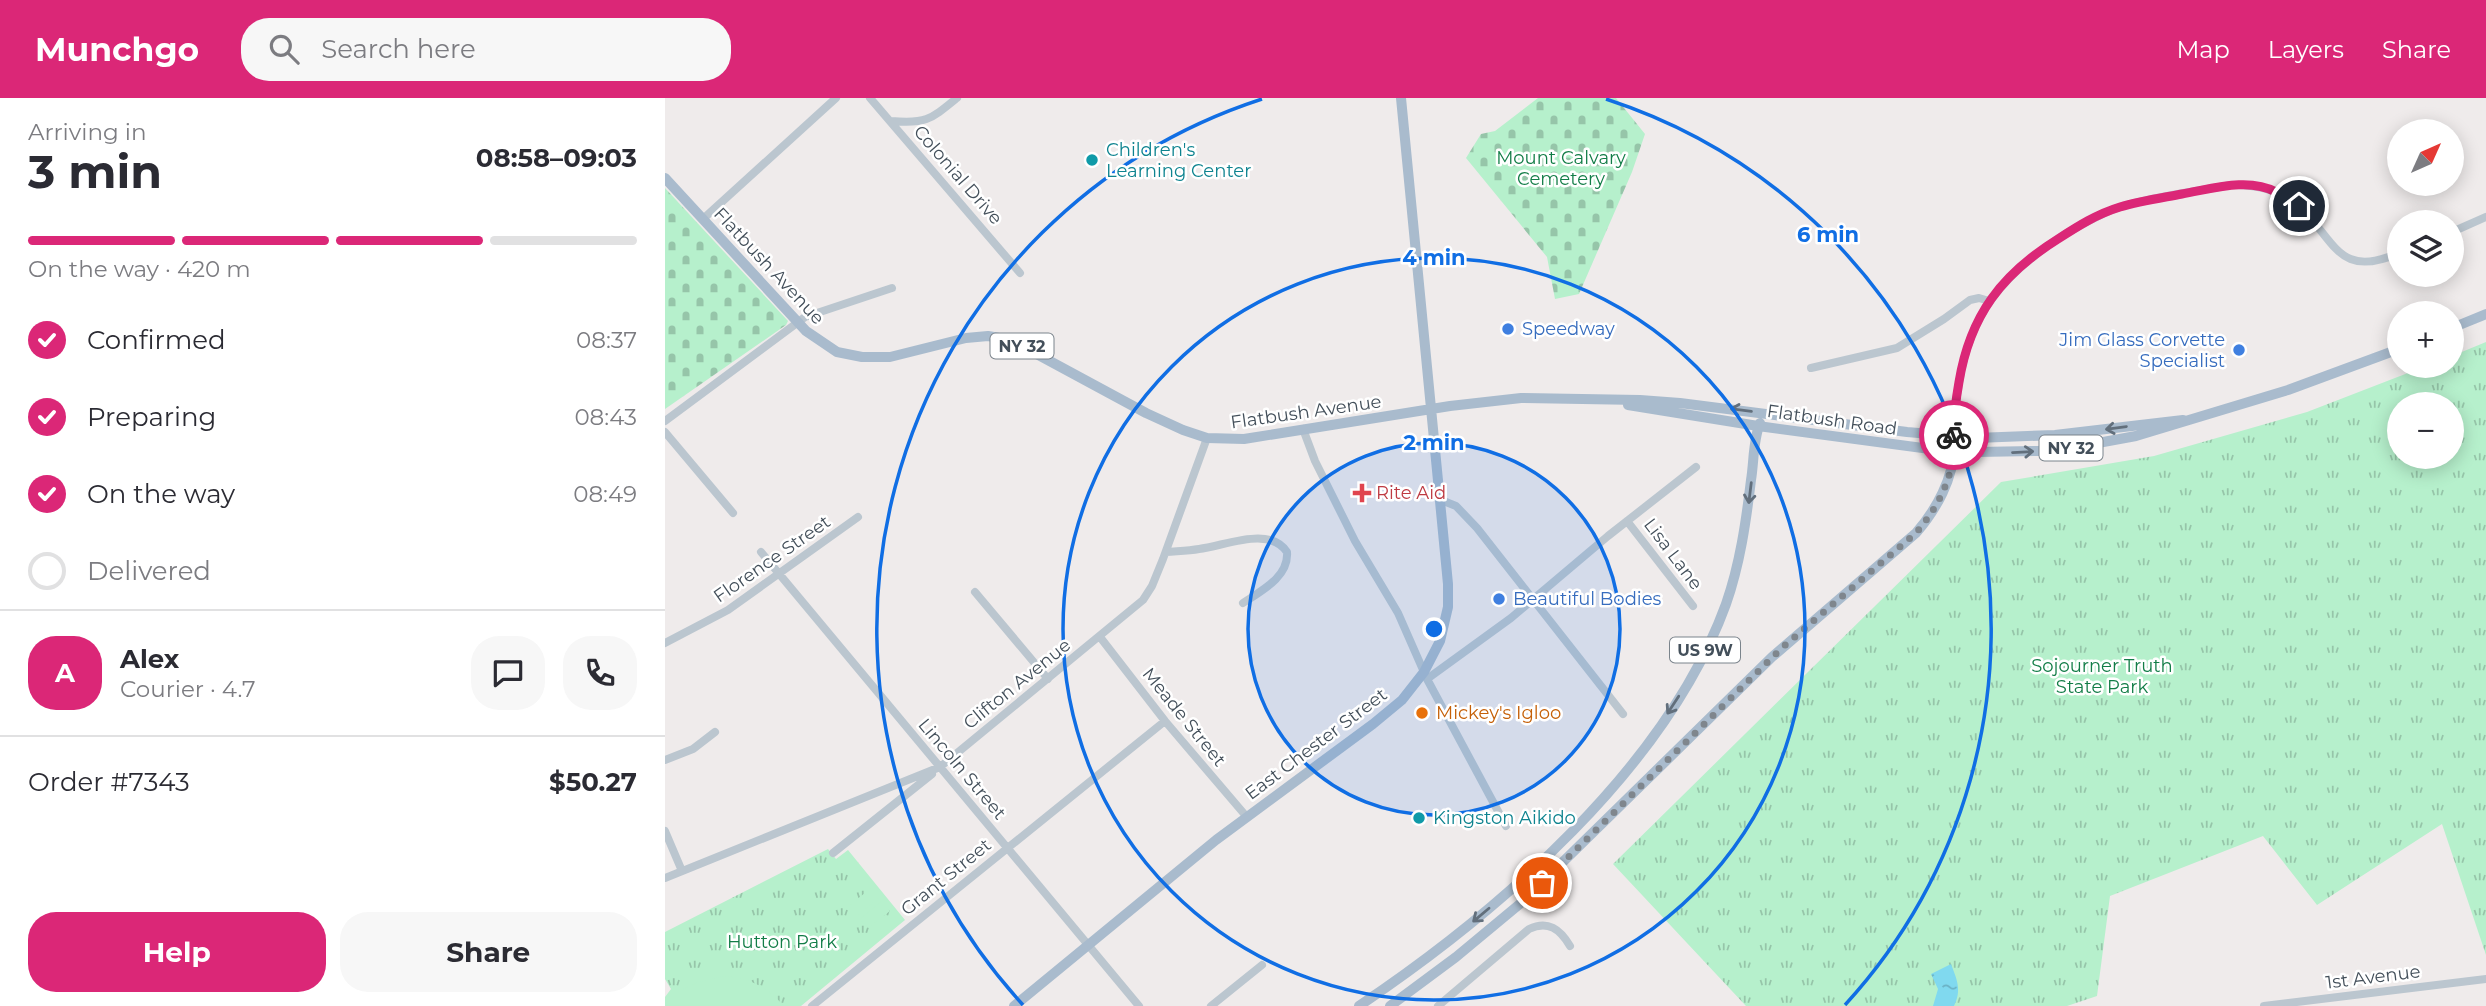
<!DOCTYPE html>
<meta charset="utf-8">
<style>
:root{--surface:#fff;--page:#f7f7f7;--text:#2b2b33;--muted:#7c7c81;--line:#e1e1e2;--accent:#db2777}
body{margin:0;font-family:Montserrat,sans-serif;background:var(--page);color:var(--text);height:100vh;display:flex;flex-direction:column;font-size:26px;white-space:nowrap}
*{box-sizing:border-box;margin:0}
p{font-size:23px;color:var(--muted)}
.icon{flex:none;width:38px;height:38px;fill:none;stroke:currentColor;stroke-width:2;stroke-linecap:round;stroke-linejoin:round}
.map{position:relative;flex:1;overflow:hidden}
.side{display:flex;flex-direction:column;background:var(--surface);width:665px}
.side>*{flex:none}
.needle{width:46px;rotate:45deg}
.tools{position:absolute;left:1722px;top:21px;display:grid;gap:14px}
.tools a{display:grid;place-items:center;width:77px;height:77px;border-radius:50%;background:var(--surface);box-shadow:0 4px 18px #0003;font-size:35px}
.pin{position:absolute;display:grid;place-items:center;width:60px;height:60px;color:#fff;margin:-30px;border:4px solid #fff;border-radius:50%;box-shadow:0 2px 7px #0007}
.courier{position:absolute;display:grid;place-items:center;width:70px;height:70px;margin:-35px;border:5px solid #db2777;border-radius:50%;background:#fff;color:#222;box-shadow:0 2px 9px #0007}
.headline em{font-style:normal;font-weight:700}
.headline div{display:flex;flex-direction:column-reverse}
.headline{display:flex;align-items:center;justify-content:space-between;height:119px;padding:0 28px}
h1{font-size:46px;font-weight:700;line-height:52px}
.bar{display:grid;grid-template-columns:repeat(4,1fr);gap:10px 7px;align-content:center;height:84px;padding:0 28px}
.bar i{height:9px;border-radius:5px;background:var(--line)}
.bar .on{background:var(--accent)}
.bar p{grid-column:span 4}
.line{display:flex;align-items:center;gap:18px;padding:0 28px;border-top:2px solid var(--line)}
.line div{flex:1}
.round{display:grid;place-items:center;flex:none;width:74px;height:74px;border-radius:28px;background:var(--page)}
ol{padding:0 28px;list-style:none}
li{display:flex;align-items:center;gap:21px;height:77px}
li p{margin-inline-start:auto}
li .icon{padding:7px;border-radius:50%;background:var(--accent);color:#fff;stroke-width:4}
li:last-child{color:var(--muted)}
li i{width:38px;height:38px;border:4px solid var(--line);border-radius:50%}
.cta{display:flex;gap:14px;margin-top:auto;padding:14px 28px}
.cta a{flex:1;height:80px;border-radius:28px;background:var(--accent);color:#fff;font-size:28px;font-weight:700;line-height:80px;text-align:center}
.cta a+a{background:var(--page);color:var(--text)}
header{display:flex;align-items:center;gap:42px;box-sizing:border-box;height:98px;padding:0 35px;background:var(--accent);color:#fff}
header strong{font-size:33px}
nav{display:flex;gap:38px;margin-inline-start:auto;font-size:24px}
.search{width:490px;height:63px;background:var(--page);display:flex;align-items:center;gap:18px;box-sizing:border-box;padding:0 24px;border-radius:28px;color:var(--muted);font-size:26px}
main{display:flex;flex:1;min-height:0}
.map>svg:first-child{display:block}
.cemetery{fill:url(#cemetery-stones)}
.park{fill:url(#park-tufts);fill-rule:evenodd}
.pitch{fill:#b6f0cc}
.water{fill:url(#water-ripples)}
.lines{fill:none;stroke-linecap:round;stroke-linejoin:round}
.minor{stroke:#bbc6cf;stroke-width:8}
.major{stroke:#a9bbcd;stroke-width:10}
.oneway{stroke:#626f7c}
.done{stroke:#7f868d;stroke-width:7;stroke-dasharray:0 12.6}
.route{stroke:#db2777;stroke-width:9}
.ring{fill:none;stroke:#106ee4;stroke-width:3.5}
.culture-dot{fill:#0f9aa8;stroke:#fff;stroke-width:2.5}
.shop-dot{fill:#3f7fe0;stroke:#fff;stroke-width:2.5}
.health-dot{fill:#e0444e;stroke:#fff;stroke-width:2.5}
.food-dot{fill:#e8710a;stroke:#fff;stroke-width:2.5}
.labels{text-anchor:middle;stroke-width:5;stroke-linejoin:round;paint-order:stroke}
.shield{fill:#fff;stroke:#7b848c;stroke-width:2}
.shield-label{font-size:16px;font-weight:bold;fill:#434f5a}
.culture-label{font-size:18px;fill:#0d838f;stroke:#fff;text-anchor:start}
.park-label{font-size:18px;fill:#127d47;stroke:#fff}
.street-label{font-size:18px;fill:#434f5a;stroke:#fff}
.shop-label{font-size:18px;fill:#366cbe;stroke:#fff;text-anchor:start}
.health-label{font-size:18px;fill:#be3a42;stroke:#fff;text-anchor:start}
.food-label{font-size:18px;fill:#c56008;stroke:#fff;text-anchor:start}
.centre{fill:#106ee4;stroke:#fff;stroke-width:3.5}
.ring-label{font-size:21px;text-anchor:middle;font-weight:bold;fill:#106ee4;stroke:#fff;stroke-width:5;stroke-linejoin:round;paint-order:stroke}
</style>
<header>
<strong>Munchgo</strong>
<div class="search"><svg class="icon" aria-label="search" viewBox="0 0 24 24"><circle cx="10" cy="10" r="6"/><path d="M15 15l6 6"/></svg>Search here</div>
<nav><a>Map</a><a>Layers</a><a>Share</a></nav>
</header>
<main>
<section class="side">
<div class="headline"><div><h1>3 min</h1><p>Arriving in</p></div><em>08:58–09:03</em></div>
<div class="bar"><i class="on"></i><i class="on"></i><i class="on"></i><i></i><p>On the way · 420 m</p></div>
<ol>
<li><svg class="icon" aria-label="check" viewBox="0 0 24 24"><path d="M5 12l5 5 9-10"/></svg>Confirmed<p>08:37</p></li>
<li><svg class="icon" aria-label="check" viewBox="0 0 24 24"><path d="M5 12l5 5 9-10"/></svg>Preparing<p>08:43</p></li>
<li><svg class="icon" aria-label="check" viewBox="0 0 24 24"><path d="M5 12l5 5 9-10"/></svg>On the way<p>08:49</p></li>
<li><i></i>Delivered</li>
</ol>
<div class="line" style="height:126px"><b class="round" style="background:var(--accent);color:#fff">A</b><div><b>Alex</b><p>Courier · 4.7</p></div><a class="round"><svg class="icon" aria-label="chat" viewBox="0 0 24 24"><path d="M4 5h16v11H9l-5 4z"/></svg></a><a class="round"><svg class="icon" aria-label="phone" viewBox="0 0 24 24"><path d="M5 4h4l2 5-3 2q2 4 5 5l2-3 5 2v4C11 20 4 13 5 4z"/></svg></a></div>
<div class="line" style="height:91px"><div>Order #7343</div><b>$50.27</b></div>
<div class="cta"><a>Help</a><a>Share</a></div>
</section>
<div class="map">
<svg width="1821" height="908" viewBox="0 0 1821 908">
<defs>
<pattern id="cemetery-stones" width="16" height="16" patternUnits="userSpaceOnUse" patternTransform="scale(1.75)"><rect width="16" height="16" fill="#b6f0cc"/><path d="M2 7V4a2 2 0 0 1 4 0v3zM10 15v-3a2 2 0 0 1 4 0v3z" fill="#96c5a9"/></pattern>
<pattern id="park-tufts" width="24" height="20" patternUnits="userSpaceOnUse" patternTransform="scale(1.75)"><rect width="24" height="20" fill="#b6f0cc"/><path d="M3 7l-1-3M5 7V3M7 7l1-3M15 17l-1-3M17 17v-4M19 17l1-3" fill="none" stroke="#96c5a9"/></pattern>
<pattern id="water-ripples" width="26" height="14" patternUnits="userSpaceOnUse" patternTransform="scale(1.75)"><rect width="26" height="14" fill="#80d9ef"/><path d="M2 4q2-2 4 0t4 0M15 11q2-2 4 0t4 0" fill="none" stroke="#6ab2c5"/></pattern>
</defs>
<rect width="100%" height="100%" fill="#efebeb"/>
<!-- cemetery -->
<path class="cemetery" d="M 873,0 L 951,0 L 980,36 L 967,74 L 914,196 L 890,201 L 882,159 L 801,60 L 816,36 L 830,33 Z
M 0,90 L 123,223 L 121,227 L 0,311 Z"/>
<!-- park -->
<path class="park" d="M 1821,244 L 1821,857 L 1777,726 L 1652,807 L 1598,738 L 1445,798 L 1432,898 L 1402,908 L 1081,908 L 948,766 L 1336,384 L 1489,358 L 1642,314 L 1761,268 L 1787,268 L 1787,258 ZM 1734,306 L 1787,306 L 1787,359 L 1734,359 Z
M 163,751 L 171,761 L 183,752 L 240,822 L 136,908 L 0,908 L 0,899 L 6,891 L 0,881 L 0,834 Z"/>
<!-- pitch -->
<path class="pitch" d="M 206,790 L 214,800 L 193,817 L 185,807 Z
M 217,803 L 225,813 L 203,830 L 195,821 Z
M 58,878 C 85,880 101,888 119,908 L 24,908 L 16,892 L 34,884 Z"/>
<!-- water -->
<path class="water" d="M 1286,866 C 1292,882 1297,892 1289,908 L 1268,908 L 1273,891 L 1266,876 Z"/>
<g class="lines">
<!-- minor -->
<path class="minor" d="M 205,0 L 355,175
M 226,23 C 261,26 265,22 292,0
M 38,121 L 171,0
M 1787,134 L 1821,119
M 1146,270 L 1232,250 L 1279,221 L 1305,202 L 1314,200 L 1324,203
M 0,323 L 140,219 L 227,190
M 638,331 L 650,363 L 690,443 L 733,515 L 762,581 L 841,728
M 0,334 L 68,415
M 1289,339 C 1288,321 1291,303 1294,285 C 1305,215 1339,176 1397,138 C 1416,127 1434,116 1455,109 C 1490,98 1528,94 1565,87 C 1591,86 1616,92 1636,110 C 1671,144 1674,181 1734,155
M 776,402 L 791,408 L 812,430 L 958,616
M 962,423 L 1028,508
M 96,454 L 474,908
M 501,454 C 512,453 523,453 534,451 C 560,448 604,427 622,454 C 624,479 596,493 578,505
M 310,494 L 383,581
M 435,539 L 500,623 L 581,718
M 0,545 L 63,512 L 193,419
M 762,581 L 846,520 L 943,438 L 1031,369
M 0,662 L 28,651 L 50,634
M 0,733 L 17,773
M 168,755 L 267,676
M 0,780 L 275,669 L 478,502 L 487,488 L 498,461 L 542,340
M 147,908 L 500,623
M 546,908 L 597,867
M 773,908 L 864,831 C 883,822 895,831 905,848
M 1599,908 L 1821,881"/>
<!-- major -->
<path class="major" d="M 0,80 L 141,233 L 172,254 L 197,259 L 225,259 L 301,240 L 323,238 L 334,240 L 368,254 L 481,315 L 518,332 L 542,340 L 579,341 L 785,308 L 856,300 L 975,302 L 1015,305 L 1242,334 L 1311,340 L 1390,337 L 1518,322
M 1787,230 L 1821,216
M 963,307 L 1093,328 L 1265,351 L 1312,354 L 1373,353 L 1411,349 L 1471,338 L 1623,292 L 1734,251
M 349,908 L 551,742 L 708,626 L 737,602 L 759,574 L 775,543 L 783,509 L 783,486 L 736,0
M 694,908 C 834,814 1002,669 1061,506 C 1075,466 1081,424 1086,382 C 1089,364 1088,342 1095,325
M 725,908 L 791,859 L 856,805 L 1107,559 L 1251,435 C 1271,412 1289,380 1289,349"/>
</g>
<!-- one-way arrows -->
<defs><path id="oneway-shaft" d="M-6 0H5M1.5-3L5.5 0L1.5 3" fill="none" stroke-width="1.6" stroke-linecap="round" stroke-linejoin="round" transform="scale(1.75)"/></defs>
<g class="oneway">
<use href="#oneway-shaft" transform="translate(1076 312) rotate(-173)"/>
<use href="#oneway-shaft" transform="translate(1451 330) rotate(172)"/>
<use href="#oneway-shaft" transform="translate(1358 354) rotate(-3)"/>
<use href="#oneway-shaft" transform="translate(1085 395) rotate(97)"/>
<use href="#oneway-shaft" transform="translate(1008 607) rotate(123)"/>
<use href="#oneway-shaft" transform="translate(816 817) rotate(140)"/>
</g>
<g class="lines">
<!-- done -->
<path class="done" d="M 877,785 L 1118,549 L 1251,435 C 1275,407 1291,374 1289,337"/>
<!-- route -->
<path class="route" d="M 1289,337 C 1288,319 1291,301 1294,284 C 1305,217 1337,176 1393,141 C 1413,128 1432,116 1455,109 C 1475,103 1496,100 1517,96 C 1547,91 1583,79 1611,94 C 1619,97 1626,103 1634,108"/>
</g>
<!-- distance rings -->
<circle cx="769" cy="531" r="186" fill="#106ee4" fill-opacity=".12"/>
<g class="ring">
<circle cx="769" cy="531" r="186"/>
<circle cx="769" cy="531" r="371"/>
<path d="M358 907A557 557 0 0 1 597 1M941 1A557 557 0 0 1 1180 907"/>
</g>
<!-- markers -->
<g class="culture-dot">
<circle cx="427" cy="62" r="7"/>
<circle cx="754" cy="720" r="7"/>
</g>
<g class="shop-dot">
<circle cx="843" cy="231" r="7"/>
<circle cx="1574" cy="252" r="7"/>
<circle cx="834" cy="501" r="7"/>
</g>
<path class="health-dot" d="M693.5 384.5h7v7h7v7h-7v7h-7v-7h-7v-7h7z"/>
<circle class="food-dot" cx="757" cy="615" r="7"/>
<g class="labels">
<!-- shield labels -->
<g class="shield">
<rect x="325.5" y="235.5" width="63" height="25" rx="5"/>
<rect x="1374.5" y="337.5" width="63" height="25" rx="5"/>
<rect x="1005" y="539.5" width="70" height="25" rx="5"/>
</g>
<g class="shield-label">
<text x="357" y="254">NY 32</text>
<text x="1406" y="356">NY 32</text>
<text x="1040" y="558">US 9W</text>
</g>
<!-- culture labels -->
<g class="culture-label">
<text x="441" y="58">Children's<tspan x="441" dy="21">Learning Center</tspan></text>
<text x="768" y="726">Kingston Aikido</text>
</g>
<!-- park labels -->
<g class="park-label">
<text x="896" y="66">Mount Calvary<tspan x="896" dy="21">Cemetery</tspan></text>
<text x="1437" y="574">Sojourner Truth<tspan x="1437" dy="21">State Park</tspan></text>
<text x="117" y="850">Hutton Park</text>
</g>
<!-- street labels -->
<g class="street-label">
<text transform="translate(293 77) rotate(49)" y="6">Colonial Drive</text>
<text transform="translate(104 168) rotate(47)" y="6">Flatbush Avenue</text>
<text transform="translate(641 314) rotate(-8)" y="6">Flatbush Avenue</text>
<text transform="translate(1167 322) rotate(8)" y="6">Flatbush Road</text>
<text transform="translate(1008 456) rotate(53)" y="6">Lisa Lane</text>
<text transform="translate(107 461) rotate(-35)" y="6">Florence Street</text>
<text transform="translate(352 586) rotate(-39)" y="6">Clifton Avenue</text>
<text transform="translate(519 619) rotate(51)" y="6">Meade Street</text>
<text transform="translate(651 646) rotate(-37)" y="6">East Chester Street</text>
<text transform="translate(297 671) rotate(50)" y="6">Lincoln Street</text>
<text transform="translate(281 779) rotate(-39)" y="6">Grant Street</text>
<text transform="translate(1708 879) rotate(-7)" y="6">1st Avenue</text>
</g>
<!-- shop labels -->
<g class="shop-label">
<text x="857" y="237">Speedway</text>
<text x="1560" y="248" text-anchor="end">Jim Glass Corvette<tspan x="1560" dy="21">Specialist</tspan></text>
<text x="848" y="507">Beautiful Bodies</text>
</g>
<!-- health labels -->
<g class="health-label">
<text x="711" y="401">Rite Aid</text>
</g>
<!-- food labels -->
<g class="food-label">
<text x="771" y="621">Mickey's Igloo</text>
</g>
</g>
<circle cx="769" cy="531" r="10" class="centre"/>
<g class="ring-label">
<text x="1163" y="144">6 min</text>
<text x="769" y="167">4 min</text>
<text x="769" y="352">2 min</text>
</g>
</svg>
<div class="tools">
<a><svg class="needle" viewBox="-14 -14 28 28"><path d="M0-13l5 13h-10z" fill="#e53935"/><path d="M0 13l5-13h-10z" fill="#7c7c81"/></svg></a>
<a><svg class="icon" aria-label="layers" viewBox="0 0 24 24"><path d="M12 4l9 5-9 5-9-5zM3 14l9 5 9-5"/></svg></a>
<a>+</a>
<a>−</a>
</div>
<div class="pin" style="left:877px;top:785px;background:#ea580c"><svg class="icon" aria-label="bag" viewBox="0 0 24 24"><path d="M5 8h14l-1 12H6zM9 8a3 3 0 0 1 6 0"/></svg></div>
<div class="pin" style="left:1634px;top:108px;background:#1f2937"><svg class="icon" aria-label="home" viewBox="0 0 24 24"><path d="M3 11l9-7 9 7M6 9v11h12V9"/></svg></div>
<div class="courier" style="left:1289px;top:337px"><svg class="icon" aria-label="bike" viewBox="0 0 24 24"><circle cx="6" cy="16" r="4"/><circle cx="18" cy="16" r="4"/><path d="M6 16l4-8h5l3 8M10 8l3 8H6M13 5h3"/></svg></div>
</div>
</main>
